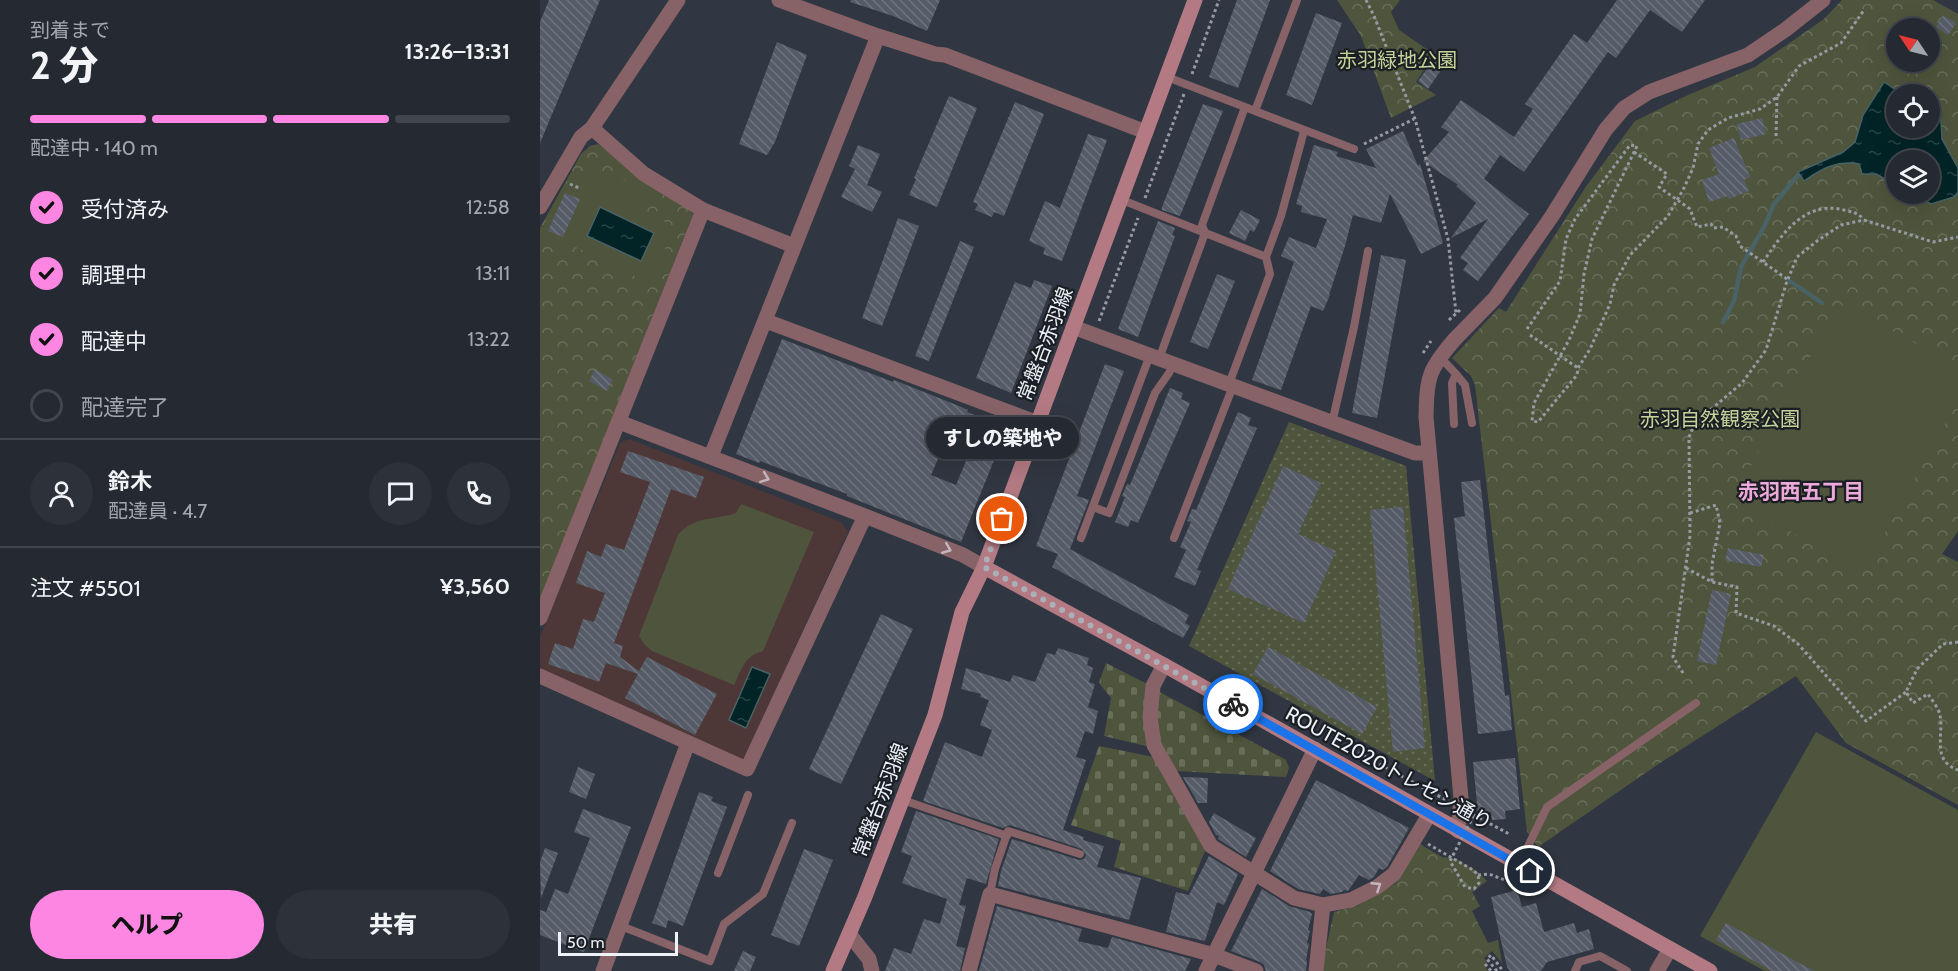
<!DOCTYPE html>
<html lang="ja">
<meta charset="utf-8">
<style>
:root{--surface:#252932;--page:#2d313a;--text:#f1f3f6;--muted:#a3a6ac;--line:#42454d;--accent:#fd86e2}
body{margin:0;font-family:Cabin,"Noto Sans JP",sans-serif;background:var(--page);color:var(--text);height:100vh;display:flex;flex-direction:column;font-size:22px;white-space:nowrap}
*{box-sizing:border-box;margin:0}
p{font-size:20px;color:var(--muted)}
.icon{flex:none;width:33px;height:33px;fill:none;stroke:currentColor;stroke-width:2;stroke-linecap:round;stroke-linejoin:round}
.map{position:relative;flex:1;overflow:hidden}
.drawer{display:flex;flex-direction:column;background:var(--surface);width:540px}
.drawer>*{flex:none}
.needle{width:39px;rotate:305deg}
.tools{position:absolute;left:1346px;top:18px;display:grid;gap:12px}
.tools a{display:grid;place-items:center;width:54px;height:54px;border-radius:50%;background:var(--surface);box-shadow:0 6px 24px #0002,0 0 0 2px var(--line);font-size:30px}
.scale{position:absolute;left:18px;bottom:15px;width:120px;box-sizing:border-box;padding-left:6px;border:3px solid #edf1f8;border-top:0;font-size:16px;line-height:21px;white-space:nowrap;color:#edf1f8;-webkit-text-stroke:4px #1b1e23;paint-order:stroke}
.pin{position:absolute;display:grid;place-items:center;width:51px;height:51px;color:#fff;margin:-26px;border:3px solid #fff;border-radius:50%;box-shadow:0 2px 6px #0007}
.courier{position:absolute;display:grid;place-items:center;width:60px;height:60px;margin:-30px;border:4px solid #1a73e8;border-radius:50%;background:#fff;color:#222;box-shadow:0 2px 8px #0007}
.bubble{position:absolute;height:42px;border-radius:21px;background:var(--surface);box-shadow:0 6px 24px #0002,0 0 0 2px var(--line);font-size:20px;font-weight:800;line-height:42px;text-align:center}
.headline em{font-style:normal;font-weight:800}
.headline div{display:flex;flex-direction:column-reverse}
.headline{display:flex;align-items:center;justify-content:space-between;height:102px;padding:0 30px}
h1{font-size:39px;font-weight:800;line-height:45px}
.bar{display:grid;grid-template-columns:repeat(4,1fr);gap:9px 6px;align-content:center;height:72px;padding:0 30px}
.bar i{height:8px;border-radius:4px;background:var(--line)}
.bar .on{background:var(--accent)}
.bar p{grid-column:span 4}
.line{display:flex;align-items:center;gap:15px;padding:0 30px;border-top:2px solid var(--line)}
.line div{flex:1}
.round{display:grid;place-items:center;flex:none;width:63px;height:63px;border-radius:32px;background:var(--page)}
ol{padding:0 30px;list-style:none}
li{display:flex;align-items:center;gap:18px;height:66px}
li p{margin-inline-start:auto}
li .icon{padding:6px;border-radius:50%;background:var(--accent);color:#111;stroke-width:4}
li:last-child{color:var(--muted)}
li i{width:33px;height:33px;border:3px solid var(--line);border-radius:50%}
.action{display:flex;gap:12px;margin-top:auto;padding:12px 30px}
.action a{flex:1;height:69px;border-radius:36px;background:var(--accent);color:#111;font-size:24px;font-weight:800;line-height:69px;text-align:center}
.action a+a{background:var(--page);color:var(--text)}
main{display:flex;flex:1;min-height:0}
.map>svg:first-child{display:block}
.education{fill:#4d3837}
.grass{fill:url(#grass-dots)}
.cemetery{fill:url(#cemetery-stones)}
.park{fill:url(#park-crowns);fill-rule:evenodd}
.garden{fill:#4f553c}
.water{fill:url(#water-ripples);stroke:#496265;stroke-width:1.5}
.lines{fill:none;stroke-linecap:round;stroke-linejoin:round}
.stream{stroke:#496265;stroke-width:4.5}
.building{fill:url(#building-back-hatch);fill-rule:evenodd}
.path{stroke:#969ba3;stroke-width:3;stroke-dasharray:3 3;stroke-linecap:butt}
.service{stroke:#876368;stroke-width:8}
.minor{stroke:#876368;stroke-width:15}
.tertiary{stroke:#876368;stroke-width:15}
.secondary{stroke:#b37a83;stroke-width:15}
.path-bridge{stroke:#969ba3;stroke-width:3;stroke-dasharray:3 3;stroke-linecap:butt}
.oneway{stroke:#c4b8be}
.done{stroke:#abb0b8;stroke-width:6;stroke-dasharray:0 10.8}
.route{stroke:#1a73e8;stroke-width:8}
.labels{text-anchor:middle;stroke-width:4.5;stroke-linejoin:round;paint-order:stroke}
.park-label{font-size:20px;fill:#c5d39a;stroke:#1b1e23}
.street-label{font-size:20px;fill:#edf1f8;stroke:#1b1e23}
.neighbourhood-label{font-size:21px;font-weight:bold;fill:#eca9da;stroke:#1b1e23}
</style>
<main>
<section class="drawer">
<div class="headline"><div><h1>2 分</h1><p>到着まで</p></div><em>13:26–13:31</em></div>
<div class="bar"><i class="on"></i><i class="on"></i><i class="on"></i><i></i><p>配達中 · 140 m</p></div>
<ol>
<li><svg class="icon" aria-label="check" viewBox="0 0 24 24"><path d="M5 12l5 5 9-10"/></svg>受付済み<p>12:58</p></li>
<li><svg class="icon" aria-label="check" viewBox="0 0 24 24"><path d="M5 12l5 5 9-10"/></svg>調理中<p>13:11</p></li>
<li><svg class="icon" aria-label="check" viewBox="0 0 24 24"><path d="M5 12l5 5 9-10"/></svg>配達中<p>13:22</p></li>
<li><i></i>配達完了</li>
</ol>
<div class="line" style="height:108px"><a class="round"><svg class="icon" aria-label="person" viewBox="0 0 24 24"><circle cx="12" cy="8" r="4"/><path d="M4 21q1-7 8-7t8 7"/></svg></a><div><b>鈴木</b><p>配達員 · 4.7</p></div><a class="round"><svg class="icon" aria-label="chat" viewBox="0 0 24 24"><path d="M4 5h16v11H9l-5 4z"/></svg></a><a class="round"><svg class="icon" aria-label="phone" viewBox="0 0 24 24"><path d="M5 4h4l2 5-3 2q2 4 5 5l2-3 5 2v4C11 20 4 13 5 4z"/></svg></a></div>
<div class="line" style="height:78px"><div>注文 #5501</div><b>¥3,560</b></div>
<div class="action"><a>ヘルプ</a><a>共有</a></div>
</section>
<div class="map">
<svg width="1418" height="971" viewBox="0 0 1418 971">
<defs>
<pattern id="grass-dots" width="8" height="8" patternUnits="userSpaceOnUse" patternTransform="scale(1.5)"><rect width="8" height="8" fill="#4f553c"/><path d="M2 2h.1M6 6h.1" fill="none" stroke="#696e59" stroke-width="1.8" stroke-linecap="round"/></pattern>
<pattern id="cemetery-stones" width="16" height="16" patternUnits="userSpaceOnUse" patternTransform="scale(1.5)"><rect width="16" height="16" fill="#4f553c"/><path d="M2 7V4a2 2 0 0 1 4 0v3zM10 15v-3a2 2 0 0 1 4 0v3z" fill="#696e59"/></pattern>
<pattern id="park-crowns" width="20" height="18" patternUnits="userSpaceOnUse" patternTransform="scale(1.5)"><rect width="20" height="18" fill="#4f553c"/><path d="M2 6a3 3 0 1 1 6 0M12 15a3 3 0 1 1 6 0" fill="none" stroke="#696e59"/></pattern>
<pattern id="water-ripples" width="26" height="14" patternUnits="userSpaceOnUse" patternTransform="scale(1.5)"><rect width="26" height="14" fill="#032426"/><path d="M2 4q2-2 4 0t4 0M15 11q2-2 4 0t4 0" fill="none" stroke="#284446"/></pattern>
<pattern id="building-back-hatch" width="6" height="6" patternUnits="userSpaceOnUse" patternTransform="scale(1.5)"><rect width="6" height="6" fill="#555c68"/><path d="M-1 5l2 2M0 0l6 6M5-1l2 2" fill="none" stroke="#6e747e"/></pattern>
</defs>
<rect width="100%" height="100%" fill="#313742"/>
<!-- education -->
<path class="education" d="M 89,439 L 301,522 L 308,532 L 203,761 L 0,668 L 0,637 L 80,443 Z"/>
<!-- grass -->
<path class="grass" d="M 749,422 L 866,466 L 895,781 L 649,646 Z"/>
<!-- cemetery -->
<path class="cemetery" d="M 566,663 L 609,685 L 610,747 L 564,736 L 571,698 L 559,683 Z
M 618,691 L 746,760 L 749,768 L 746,777 L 636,771 C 614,737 615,731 618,691 Z
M 559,746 L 614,757 L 666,849 L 648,891 L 574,867 L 581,841 L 531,825 Z"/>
<!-- park -->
<path class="park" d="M 797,0 L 860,0 L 851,12 L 859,30 L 894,54 L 876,82 L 896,95 L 851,118 L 821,36 Z
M 1302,0 L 1393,0 L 1418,14 L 1418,531 L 1402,554 L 1418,562 L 1418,805 L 1306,743 L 1256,676 L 1120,763 L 998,847 L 987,832 L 935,385 L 931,376 L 912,358 L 959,308 L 966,312 L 1045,188 L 1095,121 L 1148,95 L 1215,67 L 1284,19 ZM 1356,28 L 1389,28 L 1389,62 L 1356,62 ZM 1356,94 L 1389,94 L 1389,128 L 1356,128 ZM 1356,160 L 1389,160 L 1389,194 L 1356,194 Z
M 58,144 L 149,209 L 153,214 L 0,601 L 0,228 L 41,154 L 50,146 Z
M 878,843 L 902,857 L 916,859 L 938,872 L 947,881 L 932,892 L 940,906 L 932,911 L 948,943 L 958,940 L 962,963 L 952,951 L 944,958 L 947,962 L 944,965 L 948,971 L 781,971 L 794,912 L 817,906 L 856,883 Z"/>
<!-- garden -->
<path class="garden" d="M 52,173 L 75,175 L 111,195 L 103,211 L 135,227 L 109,283 L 1,230 L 30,178 L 45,184 Z
M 1299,304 L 1418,365 L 1418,400 L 1323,572 L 1193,499 Z
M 201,504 L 274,532 L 223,651 C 204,656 202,669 194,685 L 112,651 L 105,645 L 99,636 L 138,535 C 153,516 176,520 196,513 Z
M 1276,732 L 1418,810 L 1418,971 L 1225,971 L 1160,936 Z"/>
<!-- water -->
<path class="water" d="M 1344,82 L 1362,94 L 1356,94 L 1356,128 L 1389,128 L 1389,113 L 1401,121 L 1402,139 L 1418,168 L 1418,192 L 1414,197 L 1391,204 L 1371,194 L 1389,194 L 1389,160 L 1356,160 L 1356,185 L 1336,174 L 1322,174 L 1319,164 C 1297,160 1281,169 1264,181 L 1258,172 L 1303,152 L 1315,142 L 1323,115 Z
M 60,207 L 114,233 L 101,261 L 47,236 Z
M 212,667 L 230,674 L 206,728 L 189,720 Z"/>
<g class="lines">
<!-- stream -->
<path class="stream" d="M 1247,279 L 1282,303
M 1183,322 L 1194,301 L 1201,267 L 1224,227 L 1234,204 L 1258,175"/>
</g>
<!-- building -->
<path class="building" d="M 9,0 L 60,0 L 0,143 L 0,22 Z
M 311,0 L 400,0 L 387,31 L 353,16 L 310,2 Z
M 697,0 L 730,0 L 698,88 L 669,77 Z
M 1077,0 L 1165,0 L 1142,32 L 1110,10 L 1076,58 L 1068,52 L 984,172 L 960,155 L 944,179 L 989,214 L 938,281 L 923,270 L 928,263 L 920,258 L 948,219 L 911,238 L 936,203 L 916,186 L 918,185 L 883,161 L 909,132 L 901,127 L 921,100 L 974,137 L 993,109 L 985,104 L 1034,34 L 1047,43 Z
M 776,13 L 802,23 L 772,105 L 746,95 Z
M 1403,15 L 1416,23 L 1408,35 L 1396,27 Z
M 237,42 L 267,55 L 235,142 L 227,155 L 199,144 Z
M 896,56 L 906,63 L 888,89 L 878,81 Z
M 409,96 L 437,108 L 397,207 L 369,195 L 376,179 L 374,178 Z
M 475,102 L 504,114 L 464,216 L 454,212 L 452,217 L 435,210 L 438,204 L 433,202 Z
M 663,104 L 683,111 L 640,216 L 622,210 L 622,207 Z
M 1222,118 L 1226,134 L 1201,140 L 1197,124 Z
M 863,131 L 878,166 L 880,164 L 903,243 L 881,254 L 850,194 L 841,223 L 813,215 L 805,246 L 789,295 L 790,295 L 783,311 L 771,306 L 741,390 L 712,380 L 754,262 L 741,256 L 749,237 L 776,248 L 787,219 L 761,212 L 762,206 L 756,204 L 774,145 L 798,152 L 796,156 L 836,168 L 826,149 Z
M 548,134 L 567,140 L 522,261 L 503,254 L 505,248 L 489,241 L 505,201 L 520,208 Z
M 1194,138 L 1210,177 L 1204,180 L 1209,191 L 1189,199 L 1188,196 L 1169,202 L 1162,180 L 1179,174 L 1169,148 Z
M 318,145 L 340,154 L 327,185 L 342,192 L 332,212 L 301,197 L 315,169 L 309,166 Z
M 25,193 L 40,199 L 23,237 L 8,231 Z
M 701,210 L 720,220 L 714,232 L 710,230 L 705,241 L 689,233 Z
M 358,218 L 379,226 L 342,326 L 322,318 Z
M 618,221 L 635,228 L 632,235 L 635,236 L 598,337 L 578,329 Z
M 420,241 L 434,247 L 389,361 L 375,356 Z
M 841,255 L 866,260 L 837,418 L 812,413 Z
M 677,274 L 695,281 L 668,349 L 650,342 Z
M 494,280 L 512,286 L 471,393 L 436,378 L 475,282 L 491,288 Z
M 242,339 L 353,382 L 354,380 L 419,406 L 428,410 L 427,412 L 467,428 L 421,542 L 307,496 L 307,494 L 220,461 L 219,463 L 196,454 ZM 401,452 L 426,461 L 416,485 L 391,475 Z
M 565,364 L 584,371 L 537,496 L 549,500 L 530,549 L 649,615 L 645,623 L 650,626 L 643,638 L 512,567 L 518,554 L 496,546 Z
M 55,369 L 73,380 L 67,391 L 49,381 Z
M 630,388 L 643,393 L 641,399 L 650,403 L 598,523 L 591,520 L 588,527 L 575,522 L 585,497 L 582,496 L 587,484 L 590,485 Z
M 698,412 L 711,418 L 708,425 L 717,428 L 657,570 L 661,571 L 655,586 L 634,577 L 646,550 L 640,547 L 651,522 L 647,521 L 652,509 L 656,510 Z
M 88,451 L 164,477 L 156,498 L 131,489 L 74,643 L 83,646 L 80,657 L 99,671 L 107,657 L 177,694 L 155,735 L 85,698 L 98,674 L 66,663 L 59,682 L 8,664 L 15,643 L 33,649 L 43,619 L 54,622 L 65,593 L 36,583 L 47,551 L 61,557 L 66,544 L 84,550 L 110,482 L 80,472 Z
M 743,466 L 781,483 L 758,534 L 796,551 L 764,623 L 688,589 Z
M 940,480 L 965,696 L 969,695 L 972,730 L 938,734 L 914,518 L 925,516 L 921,482 Z
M 863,507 L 885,748 L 853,752 L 830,510 Z
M 1188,548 L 1224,555 L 1221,567 L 1185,560 Z
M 1172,590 L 1191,594 L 1176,665 L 1157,661 Z
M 341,614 L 373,629 L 301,784 L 269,769 Z
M 728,647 L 837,707 L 822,734 L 713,674 Z
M 518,648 L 549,658 L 547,665 L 553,668 L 549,682 L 555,684 L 548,707 L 558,711 L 553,734 L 545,731 L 536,757 L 546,760 L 523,830 L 544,837 L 543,840 L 564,846 L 557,867 L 601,878 L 589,920 L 458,886 L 461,871 L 472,839 L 539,860 L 544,859 L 546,855 L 542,849 L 470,825 L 463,828 L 383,801 L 405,742 L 442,757 L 452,730 L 440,725 L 449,700 L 440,697 L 441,694 L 421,689 L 426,668 L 470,682 L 473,675 L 495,682 L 507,653 L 515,655 Z
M 975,758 L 980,809 L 965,811 L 966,819 L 952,820 L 951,812 L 938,814 L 933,762 Z
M 38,767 L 55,774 L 46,799 L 29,792 Z
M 643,777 L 668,778 L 667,803 L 658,803 Z
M 776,780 L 869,828 L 847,867 L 843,870 L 839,868 L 834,877 L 829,880 L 819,875 L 808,891 L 804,890 L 802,892 L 791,894 L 783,889 L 780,894 L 758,889 L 730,871 Z
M 159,792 L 173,797 L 171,801 L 187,807 L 143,926 L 128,920 L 126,928 L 112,923 Z
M 43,809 L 91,827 L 44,952 L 0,935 L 0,910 L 6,912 L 15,889 L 28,894 L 50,838 L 34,832 Z
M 376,811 L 459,839 L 446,884 L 427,878 L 419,905 L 426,906 L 416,946 L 425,948 L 420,971 L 345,971 L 354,948 L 371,954 L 384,919 L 400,924 L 407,899 L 362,883 L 372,856 L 361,852 Z
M 674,813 L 716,838 L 706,857 L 678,839 L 679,836 L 676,835 L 669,822 Z
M 5,848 L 18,853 L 1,898 L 0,862 Z
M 264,849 L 293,860 L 259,946 L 231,935 Z
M 669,856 L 698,874 L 684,905 L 677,902 L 665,941 L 626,932 L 636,892 L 649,895 Z
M 722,889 L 749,906 L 770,912 L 772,914 L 768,930 L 770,931 L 767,943 L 769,944 L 766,960 L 767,961 L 766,971 L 726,971 L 724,965 L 720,962 L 691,951 Z
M 977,890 L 982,907 L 996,903 L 1004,932 L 1034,923 L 1037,933 L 1049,929 L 1054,949 L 1007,962 L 1001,971 L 970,971 L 967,967 L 951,897 Z
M 457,906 L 542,929 L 538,941 L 568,948 L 572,937 L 651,959 L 645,971 L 439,971 Z
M 1186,923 L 1250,958 L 1274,971 L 1232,971 L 1176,940 Z
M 203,951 L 216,957 L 210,971 L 194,971 Z"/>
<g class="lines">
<!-- path -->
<path class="path" d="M 826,0 L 834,16 L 875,119 L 908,239 L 916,313
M 652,74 L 679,0
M 1236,136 L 1237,97
M 824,144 L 874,119
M 1094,152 L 1127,174 L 1119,187 L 1150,209 L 1157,227 L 1171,224 L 1173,228 L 1183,227 L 1196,236 L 1200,246 L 1247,279
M 30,184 L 41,189
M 605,198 L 644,94
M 1223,262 C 1242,234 1265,200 1304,210 C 1312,212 1319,213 1324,220
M 909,320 L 920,310
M 559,321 L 598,218
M 987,329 L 1020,281 L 1026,239 L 1035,219 L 1090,145 L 1097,146 L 1052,239 L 1044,274 L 1040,314 L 1029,340 L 994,403 L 992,421 L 998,422 L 1037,375 L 1038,368 L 1050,349 L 1070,304 L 1074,285 L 1090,255 L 1128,216 L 1144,188 L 1153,168 L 1158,144 L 1168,130 L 1188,118 L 1220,109 L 1237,97 L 1259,66 L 1301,43 L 1324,10
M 990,335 L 1038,368
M 883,353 L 891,341
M 1150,513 L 1176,505 L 1180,523 L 1172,564 L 1172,582
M 1146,568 L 1172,582 L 1197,587 L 1196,613 L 1234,626 L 1258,644 L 1326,721 L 1366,692
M 1418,642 L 1403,644 L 1377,669 L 1366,692 L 1373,703 L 1388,694 C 1392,700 1399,709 1400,715 C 1404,736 1391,760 1418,770
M 1143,673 L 1133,657 L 1150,536 L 1149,437 L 1155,423 L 1202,383 L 1226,350 L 1246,284 L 1257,257 L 1277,241 L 1301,225 L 1324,220 L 1393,242 L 1418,237
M 934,815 L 971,835
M 888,844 L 933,870 L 938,875 L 939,883 L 934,889 L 925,887
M 938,875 L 949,874 L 970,882
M 945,964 L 951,971
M 957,971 L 947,959 L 951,955 L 963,971"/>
<!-- service -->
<path class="service" d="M 627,77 L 705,107
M 715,111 L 814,149
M 582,200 L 726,257
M 899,356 L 916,374 L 912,383 L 914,424
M 619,359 L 665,233 L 662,225 L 705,107 L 715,111 L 757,0
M 916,374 L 925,385 L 932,423
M 689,384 L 730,274 L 726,257 L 741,216 L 764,131
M 792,423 L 814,327 L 828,251
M 553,507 L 569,513 L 615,393 L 629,373 L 633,364
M 541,538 L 610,355
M 634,538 L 693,386
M 363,800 L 467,836
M 979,865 L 1007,807 L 1156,703
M 178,873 L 208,795
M 450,894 L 455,869 L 468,831 L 540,854
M 81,926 L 170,961 L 184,924 L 223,894 L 252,823
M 1035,971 L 1039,962 L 1060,956 L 1087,971"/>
<!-- minor -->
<path class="minor" d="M 239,0 L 338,36 L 395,54 L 405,55 L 606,132
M 52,128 L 104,174 L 163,210 L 254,246
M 0,207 L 41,137 L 52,128 L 138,0
M 226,321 L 498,423
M 533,327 L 875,453 L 889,453
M 915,339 C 888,370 887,377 886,417 L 921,798 L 918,831
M 79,422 L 325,516 L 423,555 L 444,567
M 171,456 L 338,36
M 0,618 L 163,210
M 624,665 L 613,686 L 610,717 L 614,745 L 671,846 L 754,898 L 783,905 L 811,900 L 837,887 L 854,874 L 889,815
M 0,676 L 207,769 L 325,516
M 310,935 L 329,959 L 332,971
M 63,971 L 148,743
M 429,971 L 450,894 L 674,955 L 716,971
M 776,971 L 783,905
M 1117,971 L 1130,949"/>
<!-- tertiary -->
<path class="tertiary" d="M 915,339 L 955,298 L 1012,216 L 1066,129 L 1084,108 L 1109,92 L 1208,55 L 1245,30 L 1283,0
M 666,971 L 775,749"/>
<!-- secondary -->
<path class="secondary" d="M 444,567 L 624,665 L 1170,971
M 293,971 L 324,899 L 395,715 L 422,612 L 444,567 L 655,0"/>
<!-- path-bridge -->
<path class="path-bridge" d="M 813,750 L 934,815 L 910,861 L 925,887"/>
</g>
<!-- one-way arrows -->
<defs><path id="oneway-chevron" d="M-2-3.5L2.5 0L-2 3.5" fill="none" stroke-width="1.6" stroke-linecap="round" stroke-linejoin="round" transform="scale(1.5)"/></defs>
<g class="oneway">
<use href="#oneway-chevron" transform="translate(225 478) rotate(21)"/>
<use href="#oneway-chevron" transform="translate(407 549) rotate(22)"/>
<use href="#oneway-chevron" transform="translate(837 886) rotate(-33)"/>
</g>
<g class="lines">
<!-- done -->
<path class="done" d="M 462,519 L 444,567 L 693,704"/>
<!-- route -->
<path class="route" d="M 693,704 L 990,871"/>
</g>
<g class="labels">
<!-- park labels -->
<g class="park-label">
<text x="857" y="67">赤羽緑地公園</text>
<text x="1180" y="426">赤羽自然観察公園</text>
</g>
<!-- street labels -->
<g class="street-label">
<text transform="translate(505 344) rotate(-69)" y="7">常盤台赤羽線</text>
<text transform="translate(849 768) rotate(29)" y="7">ROUTE2020トレセン通り</text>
<text transform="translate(340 800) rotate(-69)" y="7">常盤台赤羽線</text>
</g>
<!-- neighbourhood labels -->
<g class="neighbourhood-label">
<text x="1261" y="499">赤羽西五丁目</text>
</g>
</g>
</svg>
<div class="tools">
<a><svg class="needle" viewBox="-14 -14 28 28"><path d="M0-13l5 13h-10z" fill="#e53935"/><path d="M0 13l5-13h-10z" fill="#a3a6ac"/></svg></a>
<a><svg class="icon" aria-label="locate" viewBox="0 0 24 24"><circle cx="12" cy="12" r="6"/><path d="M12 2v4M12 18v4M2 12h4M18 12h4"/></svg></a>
<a><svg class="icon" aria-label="layers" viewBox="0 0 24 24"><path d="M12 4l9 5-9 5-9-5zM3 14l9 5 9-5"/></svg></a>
</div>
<div class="scale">50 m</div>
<div class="pin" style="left:462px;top:519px;background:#ea580c"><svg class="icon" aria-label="bag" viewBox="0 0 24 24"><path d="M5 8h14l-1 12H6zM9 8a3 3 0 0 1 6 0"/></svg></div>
<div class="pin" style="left:990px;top:871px;background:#1f2937"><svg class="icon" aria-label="home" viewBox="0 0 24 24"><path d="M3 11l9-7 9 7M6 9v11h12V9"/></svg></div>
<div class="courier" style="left:693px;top:704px"><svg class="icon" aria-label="bike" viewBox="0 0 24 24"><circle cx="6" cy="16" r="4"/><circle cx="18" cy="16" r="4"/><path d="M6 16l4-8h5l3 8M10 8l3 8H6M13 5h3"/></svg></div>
<div class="bubble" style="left:386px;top:417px;width:153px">すしの築地や</div>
</div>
</main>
